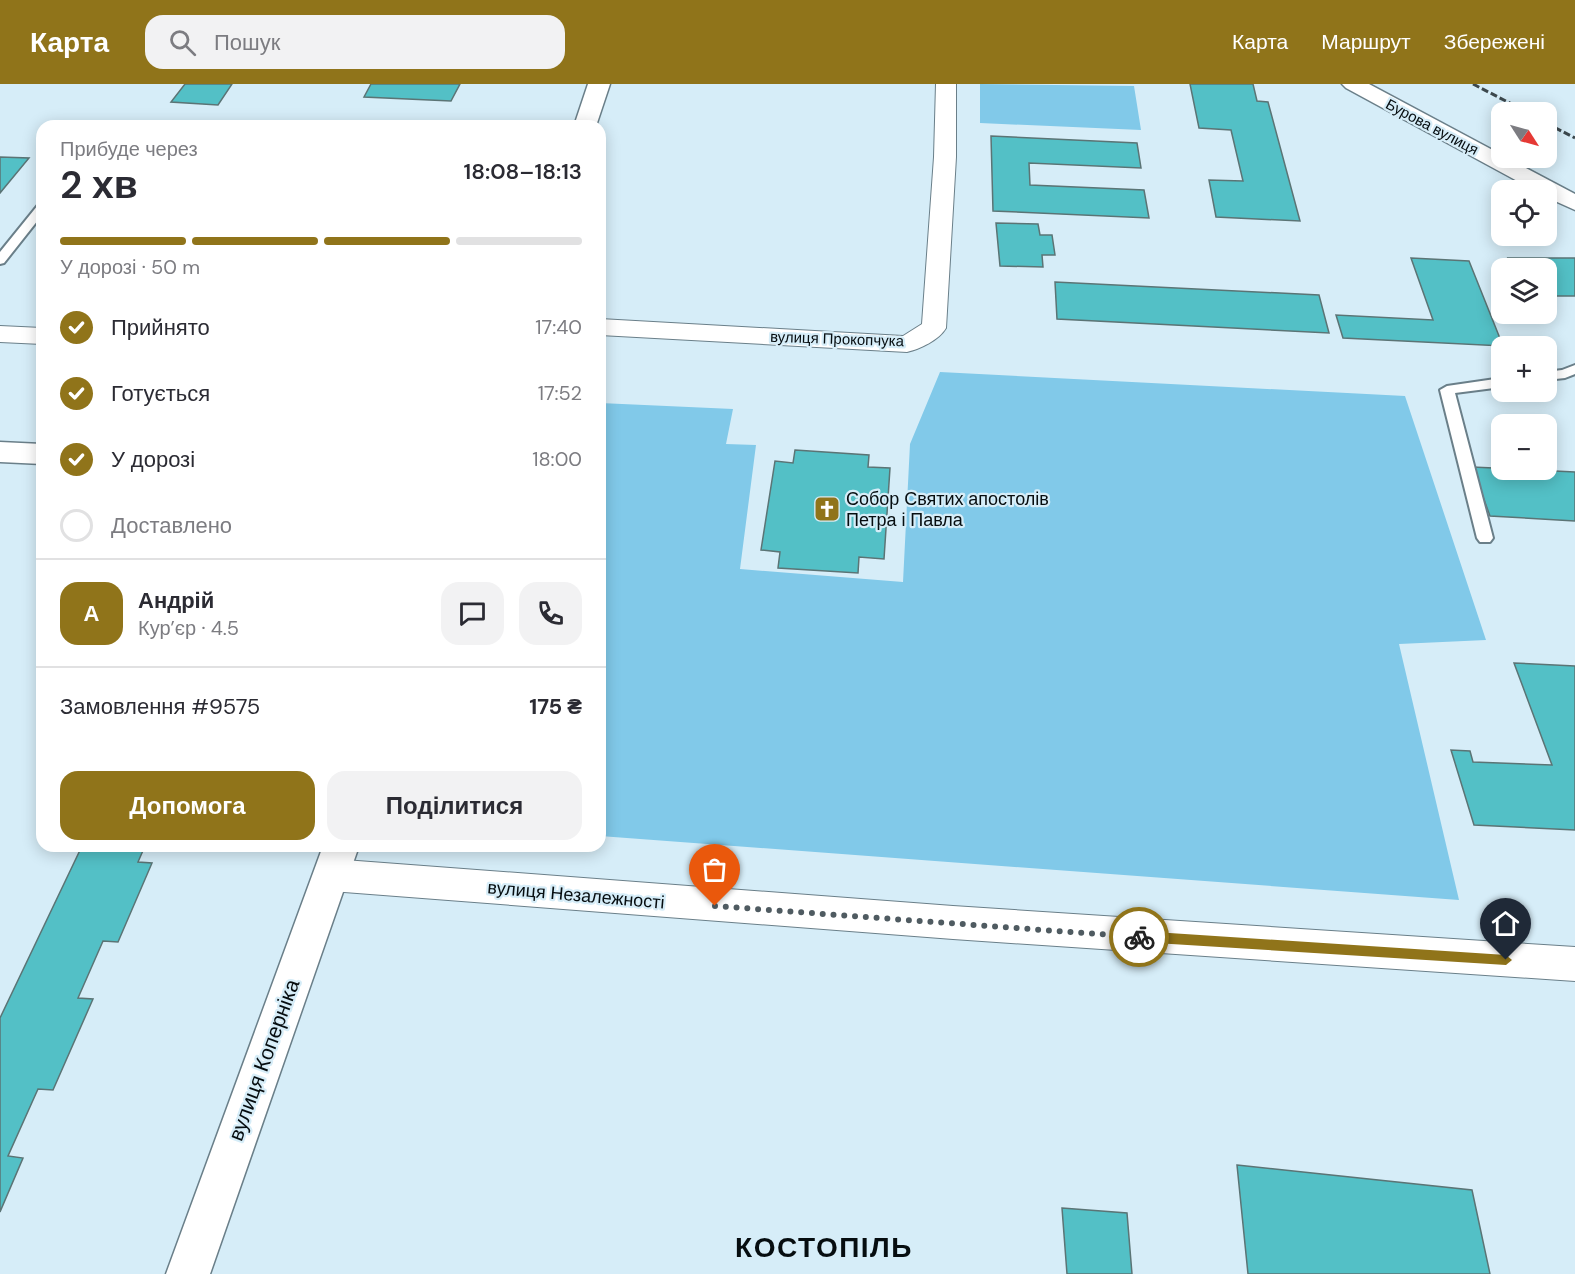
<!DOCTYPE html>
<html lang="uk">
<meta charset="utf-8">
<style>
:root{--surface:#fff;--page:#f2f2f3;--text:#2b2b33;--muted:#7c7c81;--line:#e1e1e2;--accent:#90741a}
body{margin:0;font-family:"DM Sans",sans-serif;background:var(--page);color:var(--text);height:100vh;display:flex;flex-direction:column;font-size:22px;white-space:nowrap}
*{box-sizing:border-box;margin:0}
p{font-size:20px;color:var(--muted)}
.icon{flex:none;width:33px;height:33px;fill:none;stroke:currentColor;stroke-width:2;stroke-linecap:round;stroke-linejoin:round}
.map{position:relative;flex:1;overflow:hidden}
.details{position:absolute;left:36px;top:36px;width:570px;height:732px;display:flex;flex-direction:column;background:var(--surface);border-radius:18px;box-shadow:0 3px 15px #0003}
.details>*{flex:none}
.needle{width:39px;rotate:126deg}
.fabs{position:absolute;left:1491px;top:18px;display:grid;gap:12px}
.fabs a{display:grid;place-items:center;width:66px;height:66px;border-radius:12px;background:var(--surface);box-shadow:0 3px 15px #0003;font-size:30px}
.pin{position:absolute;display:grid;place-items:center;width:51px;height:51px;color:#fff;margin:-62px -26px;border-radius:50% 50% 50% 0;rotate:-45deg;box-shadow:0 0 6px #0007}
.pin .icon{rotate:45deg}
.courier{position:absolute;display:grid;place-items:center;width:60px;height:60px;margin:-30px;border:4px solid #90741a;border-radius:50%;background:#fff;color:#222;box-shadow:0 2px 8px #0007}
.head em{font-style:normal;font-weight:600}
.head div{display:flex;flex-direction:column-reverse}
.head{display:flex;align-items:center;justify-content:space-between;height:102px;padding:0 24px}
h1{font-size:39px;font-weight:600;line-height:45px}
.bar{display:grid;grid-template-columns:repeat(4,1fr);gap:9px 6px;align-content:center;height:72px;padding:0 24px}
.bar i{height:8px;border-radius:4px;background:var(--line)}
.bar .current{background:var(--accent)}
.bar p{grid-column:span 4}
.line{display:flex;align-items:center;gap:15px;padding:0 24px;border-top:2px solid var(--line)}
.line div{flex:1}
.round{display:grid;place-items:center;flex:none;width:63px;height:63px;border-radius:18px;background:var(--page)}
ol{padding:0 24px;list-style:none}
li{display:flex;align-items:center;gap:18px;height:66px}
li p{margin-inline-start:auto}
li .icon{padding:6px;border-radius:50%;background:var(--accent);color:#fff;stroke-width:4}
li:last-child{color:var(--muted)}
li i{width:33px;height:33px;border:3px solid var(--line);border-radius:50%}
.cta{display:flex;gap:12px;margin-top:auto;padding:12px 24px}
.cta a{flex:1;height:69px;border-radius:18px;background:var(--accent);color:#fff;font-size:24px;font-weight:600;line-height:69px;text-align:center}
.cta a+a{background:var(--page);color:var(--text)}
header{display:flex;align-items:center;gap:36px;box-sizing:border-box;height:84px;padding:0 30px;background:var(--accent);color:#fff}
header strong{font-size:28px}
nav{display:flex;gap:33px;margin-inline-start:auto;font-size:21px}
.search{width:420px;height:54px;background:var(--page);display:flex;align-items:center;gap:15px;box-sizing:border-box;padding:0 21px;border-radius:18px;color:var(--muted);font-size:22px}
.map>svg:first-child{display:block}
.green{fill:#81c9e9}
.building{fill:#53c0c6;stroke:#5b7475;stroke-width:1.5}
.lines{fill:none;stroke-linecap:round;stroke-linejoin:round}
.lane-casing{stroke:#6a7f89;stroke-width:4}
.street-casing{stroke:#6a7f89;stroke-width:2}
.secondary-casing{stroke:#6a7f89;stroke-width:3}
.lane{fill:#fff;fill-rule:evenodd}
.street{fill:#fff;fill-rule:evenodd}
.secondary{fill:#fff;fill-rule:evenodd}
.rail{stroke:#3c484d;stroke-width:3;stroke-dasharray:7 3;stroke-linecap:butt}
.route{fill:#90741a}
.done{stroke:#4f5b61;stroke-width:6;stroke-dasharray:0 10.8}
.labels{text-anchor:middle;stroke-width:4.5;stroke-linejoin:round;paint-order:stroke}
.far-street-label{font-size:15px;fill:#060d10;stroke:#d6edf8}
.poi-label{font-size:18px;fill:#060d10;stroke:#d6edf8;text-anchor:start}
.street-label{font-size:18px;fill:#060d10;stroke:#d6edf8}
.near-street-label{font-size:21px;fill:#060d10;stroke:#d6edf8}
.near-district-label{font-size:28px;font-weight:bold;letter-spacing:1.5px;fill:#060d10;stroke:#d6edf8}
</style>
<header>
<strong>Карта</strong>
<div class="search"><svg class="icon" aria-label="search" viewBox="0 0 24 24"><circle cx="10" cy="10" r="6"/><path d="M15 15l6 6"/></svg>Пошук</div>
<nav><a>Карта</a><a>Маршрут</a><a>Збережені</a></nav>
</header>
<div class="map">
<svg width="1575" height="1190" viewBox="0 0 1575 1190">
<rect width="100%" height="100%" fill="#d6edf8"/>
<!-- green -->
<path class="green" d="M 980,0 L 1134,2 L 1141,46 L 980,39 Z
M 940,288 L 1405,312 L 1486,556 L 1399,560 L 1459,816 L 600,752 L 600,319 L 733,325 L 726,360 L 756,361 L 740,485 L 903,498 L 910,360 Z"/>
<!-- building -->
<path class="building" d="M 185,0 L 232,0 L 218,21 L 171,18 Z
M 371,0 L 460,0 L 451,17 L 364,13 Z
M 1190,0 L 1253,0 L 1257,17 L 1268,18 L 1300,137 L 1216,133 L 1209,96 L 1243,97 L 1231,46 L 1199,44 Z
M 991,52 L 1137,59 L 1141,84 L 1029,79 L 1030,101 L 1144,106 L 1149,134 L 993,127 Z
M 0,73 L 29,74 L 0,109 Z
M 996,139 L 1038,140 L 1040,151 L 1052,151 L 1055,171 L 1042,171 L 1043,183 L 1000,182 Z
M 1411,174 L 1469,177 L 1503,262 L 1343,254 L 1336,231 L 1433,236 Z
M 1508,174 L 1575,174 L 1575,212 L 1546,212 L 1546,184 L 1514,184 Z
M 1055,198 L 1319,211 L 1329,249 L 1057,235 Z
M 795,366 L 869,371 L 868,383 L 890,384 L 884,475 L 859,473 L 858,489 L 778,484 L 780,468 L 761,466 L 775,377 L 793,379 Z
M 1472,383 L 1575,388 L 1575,437 L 1490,432 Z
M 1514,579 L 1575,582 L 1575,746 L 1474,741 L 1451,666 L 1470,667 L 1473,678 L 1552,681 Z
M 82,762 L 145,762 L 138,778 L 152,779 L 118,858 L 103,857 L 78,914 L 93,915 L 53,1006 L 38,1005 L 8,1072 L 23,1074 L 0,1128 L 0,934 Z
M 1237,1081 L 1472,1106 L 1490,1190 L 1248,1190 Z
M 1062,1124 L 1127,1129 L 1132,1190 L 1067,1190 Z"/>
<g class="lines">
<!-- lane casing -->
<g class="lane-casing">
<path id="lane" d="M 42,119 L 42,131 L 4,179 L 0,180 L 0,168 L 38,121 Z
M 1575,281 L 1575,290 L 1565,294 L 1546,296 L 1546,288 L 1562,286 Z
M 1502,294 L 1502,303 L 1455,309 L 1493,454 L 1490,458 L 1480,458 L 1477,454 L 1440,306 L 1447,302 Z"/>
</g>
<!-- street casing -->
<g class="street-casing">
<path id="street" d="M 936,0 L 956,0 L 956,73 L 946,244 C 939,256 920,265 907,268 L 600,251 L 600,235 L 903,252 L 922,240 L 934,73 Z
M 0,242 L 42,244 L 42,260 L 0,258 Z
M 331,775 L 953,822 L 1575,863 L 1575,897 L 953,855 L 331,807 L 319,802 L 313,791 L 319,780 Z"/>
</g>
<!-- secondary casing -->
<g class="secondary-casing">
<path id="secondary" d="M 588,0 L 610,0 L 596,42 L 574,42 Z
M 1342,0 L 1369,0 L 1502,71 L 1502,74 L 1507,74 L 1575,110 L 1575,126 L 1546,113 L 1546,106 L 1534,106 L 1346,4 Z
M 0,358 L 42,360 L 42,380 L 0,378 Z
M 323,762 L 359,762 L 210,1190 L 166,1190 Z"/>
</g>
<!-- lane -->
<use href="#lane" class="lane"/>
<!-- street -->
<use href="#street" class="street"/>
<!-- secondary -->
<use href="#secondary" class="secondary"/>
<!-- rail -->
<path class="rail" d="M 1473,0 L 1527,28
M 1546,39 L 1575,54"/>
</g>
<!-- route -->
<path class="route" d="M 1139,847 L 1506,871 L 1512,876 L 1506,881 L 1139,858 L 1133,853 Z"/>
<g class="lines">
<!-- done -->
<path class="done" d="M 715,822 L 1139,853"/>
</g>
<!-- icons -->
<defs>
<g id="church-square" transform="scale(1.35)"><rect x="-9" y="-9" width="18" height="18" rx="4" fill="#90741a" stroke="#d6edf8"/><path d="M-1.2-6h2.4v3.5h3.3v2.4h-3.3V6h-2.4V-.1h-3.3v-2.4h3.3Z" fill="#fff"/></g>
</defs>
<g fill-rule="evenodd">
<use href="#church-square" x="827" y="425"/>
</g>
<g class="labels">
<!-- far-street labels -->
<g class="far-street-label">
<text transform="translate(1432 43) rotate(28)" y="5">Бурова вулиця</text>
<text transform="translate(837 255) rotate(2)" y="5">вулиця Прокопчука</text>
</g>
<!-- poi labels -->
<g class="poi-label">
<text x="846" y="421">Собор Святих апостолів<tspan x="846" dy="21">Петра і Павла</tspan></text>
</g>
<!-- street labels -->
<g class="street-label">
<text transform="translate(576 811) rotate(5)" y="6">вулиця Незалежності</text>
</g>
<!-- near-street labels -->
<g class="near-street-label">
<text transform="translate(264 976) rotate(-70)" y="7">вулиця Коперніка</text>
</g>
<!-- near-district labels -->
<g class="near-district-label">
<text x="824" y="1173">КОСТОПІЛЬ</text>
</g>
</g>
</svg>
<div class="fabs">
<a><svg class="needle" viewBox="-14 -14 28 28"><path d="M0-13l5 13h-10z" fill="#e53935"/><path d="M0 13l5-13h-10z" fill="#7c7c81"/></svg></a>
<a><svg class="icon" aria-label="locate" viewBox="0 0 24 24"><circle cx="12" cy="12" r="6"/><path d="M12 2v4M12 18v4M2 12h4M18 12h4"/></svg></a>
<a><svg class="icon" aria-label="layers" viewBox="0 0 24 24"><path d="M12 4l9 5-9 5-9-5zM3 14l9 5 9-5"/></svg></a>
<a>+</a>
<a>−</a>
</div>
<div class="pin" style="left:715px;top:822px;background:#ea580c"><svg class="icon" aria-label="bag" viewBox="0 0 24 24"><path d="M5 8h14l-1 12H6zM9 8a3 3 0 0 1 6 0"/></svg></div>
<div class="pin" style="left:1506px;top:876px;background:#1f2937"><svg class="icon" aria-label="home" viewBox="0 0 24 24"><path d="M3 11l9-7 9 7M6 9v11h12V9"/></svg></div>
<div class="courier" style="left:1139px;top:853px"><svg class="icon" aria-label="bike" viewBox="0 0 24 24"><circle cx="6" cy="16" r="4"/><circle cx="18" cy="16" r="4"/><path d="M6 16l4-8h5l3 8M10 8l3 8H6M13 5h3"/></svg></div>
<section class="details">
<div class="head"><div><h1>2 хв</h1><p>Прибуде через</p></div><em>18:08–18:13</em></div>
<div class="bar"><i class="current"></i><i class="current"></i><i class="current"></i><i></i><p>У дорозі · 50 m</p></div>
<ol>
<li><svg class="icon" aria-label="check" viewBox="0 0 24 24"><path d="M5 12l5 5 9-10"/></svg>Прийнято<p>17:40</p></li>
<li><svg class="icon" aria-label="check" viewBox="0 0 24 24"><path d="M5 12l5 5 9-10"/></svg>Готується<p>17:52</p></li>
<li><svg class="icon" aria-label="check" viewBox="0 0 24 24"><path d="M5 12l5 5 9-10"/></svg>У дорозі<p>18:00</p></li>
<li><i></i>Доставлено</li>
</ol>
<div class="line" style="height:108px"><b class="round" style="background:var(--accent);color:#fff">А</b><div><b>Андрій</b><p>Кур’єр · 4.5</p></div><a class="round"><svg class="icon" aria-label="chat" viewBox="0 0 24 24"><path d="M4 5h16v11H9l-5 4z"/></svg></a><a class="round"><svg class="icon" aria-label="phone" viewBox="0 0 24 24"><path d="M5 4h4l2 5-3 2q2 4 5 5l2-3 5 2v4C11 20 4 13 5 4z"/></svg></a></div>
<div class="line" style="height:78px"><div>Замовлення #9575</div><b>175 ₴</b></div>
<div class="cta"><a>Допомога</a><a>Поділитися</a></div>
</section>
</div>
